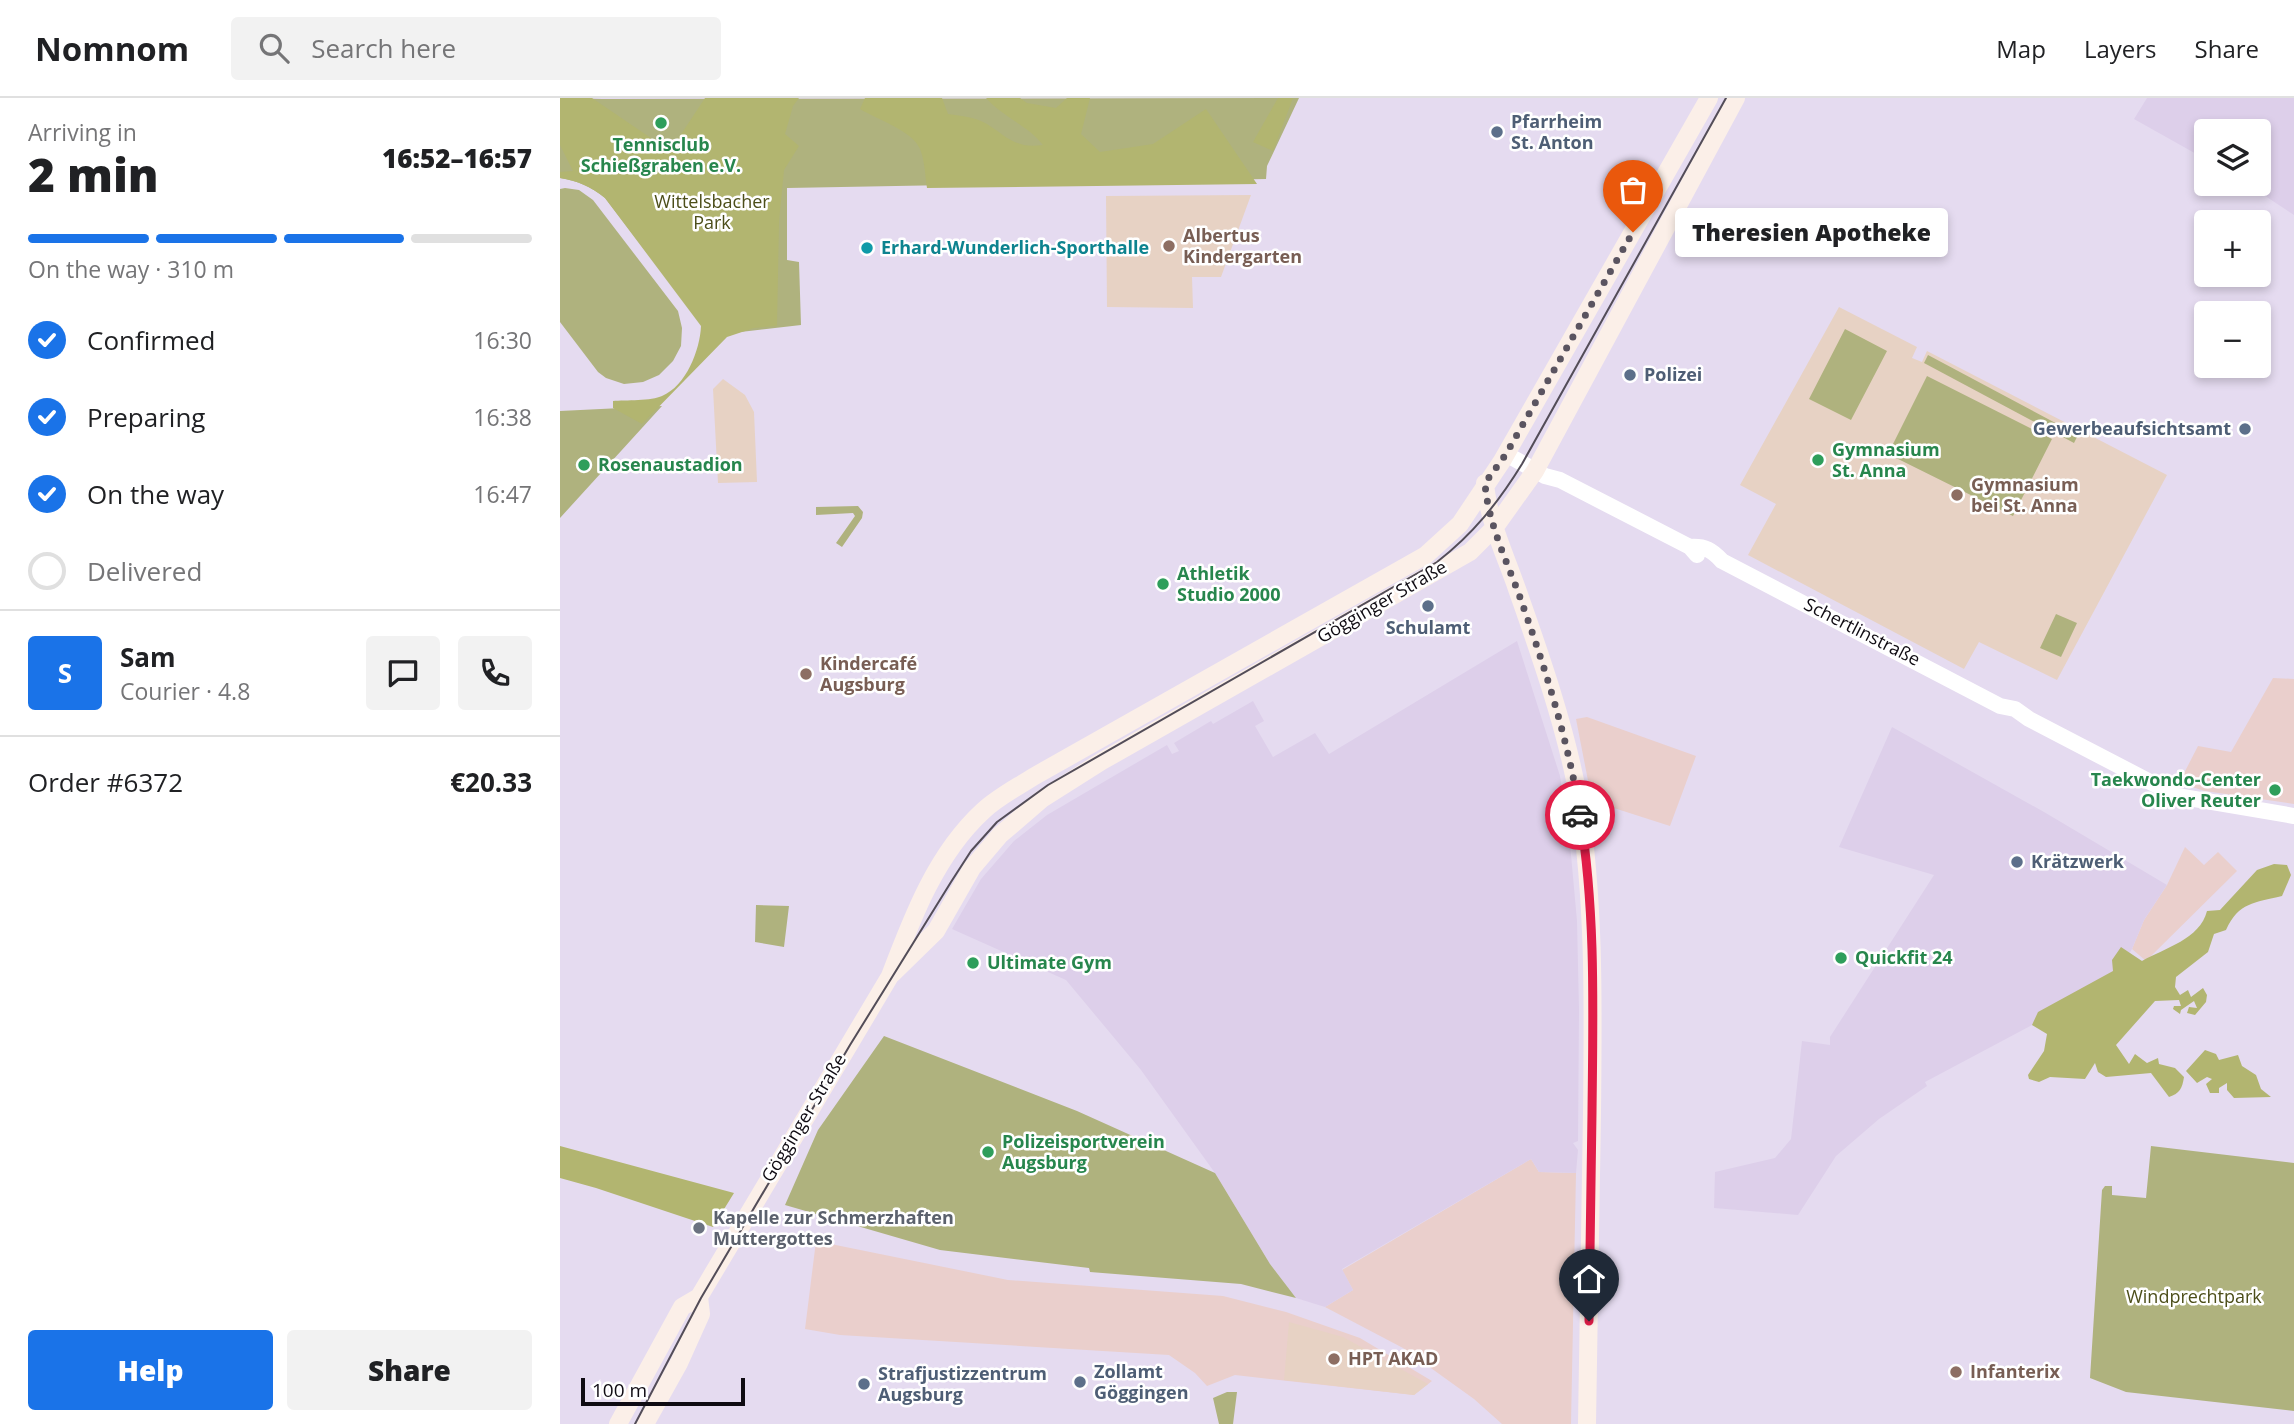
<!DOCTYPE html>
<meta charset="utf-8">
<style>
:root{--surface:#fff;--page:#f2f2f2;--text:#202124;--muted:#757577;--line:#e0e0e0;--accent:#1a73e8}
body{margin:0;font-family:"Open Sans",sans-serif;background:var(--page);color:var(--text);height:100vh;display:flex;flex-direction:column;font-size:26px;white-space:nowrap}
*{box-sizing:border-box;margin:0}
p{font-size:23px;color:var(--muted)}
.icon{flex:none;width:38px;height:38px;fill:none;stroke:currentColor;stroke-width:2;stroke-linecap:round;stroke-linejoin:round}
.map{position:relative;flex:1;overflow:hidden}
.details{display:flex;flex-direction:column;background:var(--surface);width:560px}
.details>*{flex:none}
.buttons{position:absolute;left:1634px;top:21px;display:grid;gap:14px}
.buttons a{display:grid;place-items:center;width:77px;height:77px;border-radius:7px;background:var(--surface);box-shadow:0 4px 10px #0003;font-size:35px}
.scale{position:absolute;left:21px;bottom:18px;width:164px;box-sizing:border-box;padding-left:7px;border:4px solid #0f0b12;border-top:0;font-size:19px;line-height:24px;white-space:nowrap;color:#0f0b12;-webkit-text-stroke:5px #fff;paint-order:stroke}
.pin{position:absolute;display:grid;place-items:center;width:60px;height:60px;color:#fff;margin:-72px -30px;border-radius:50% 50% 50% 0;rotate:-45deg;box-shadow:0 0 7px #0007}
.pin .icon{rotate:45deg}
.courier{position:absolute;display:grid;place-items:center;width:70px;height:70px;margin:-35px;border:5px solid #e11d48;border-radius:50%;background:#fff;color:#222;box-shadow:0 2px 9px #0007}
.bubble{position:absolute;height:49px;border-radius:7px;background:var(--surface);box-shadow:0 4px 10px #0003;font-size:23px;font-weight:800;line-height:49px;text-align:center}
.head em{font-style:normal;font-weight:800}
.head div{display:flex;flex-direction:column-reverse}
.head{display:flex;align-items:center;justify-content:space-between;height:119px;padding:0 28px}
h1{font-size:46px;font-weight:800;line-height:52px}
.bar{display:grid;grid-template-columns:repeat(4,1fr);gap:10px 7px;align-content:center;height:84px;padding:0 28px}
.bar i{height:9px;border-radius:5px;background:var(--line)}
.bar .current{background:var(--accent)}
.bar p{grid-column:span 4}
.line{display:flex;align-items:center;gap:18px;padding:0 28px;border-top:2px solid var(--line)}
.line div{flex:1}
.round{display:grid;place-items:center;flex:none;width:74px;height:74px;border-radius:7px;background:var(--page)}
ol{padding:0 28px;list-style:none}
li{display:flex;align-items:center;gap:21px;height:77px}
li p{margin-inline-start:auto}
li .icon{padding:7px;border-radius:50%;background:var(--accent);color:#fff;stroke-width:4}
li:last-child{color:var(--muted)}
li i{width:38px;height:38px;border:4px solid var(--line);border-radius:50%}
.primary-button{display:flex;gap:14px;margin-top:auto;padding:14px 28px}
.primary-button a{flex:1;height:80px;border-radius:7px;background:var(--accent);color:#fff;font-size:28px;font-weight:800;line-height:80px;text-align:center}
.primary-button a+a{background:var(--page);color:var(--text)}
header{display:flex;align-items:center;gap:42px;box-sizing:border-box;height:98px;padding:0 35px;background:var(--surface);border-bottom:2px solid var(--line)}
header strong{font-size:33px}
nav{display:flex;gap:38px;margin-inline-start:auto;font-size:24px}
.search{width:490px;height:63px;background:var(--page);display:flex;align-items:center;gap:18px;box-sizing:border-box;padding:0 24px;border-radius:7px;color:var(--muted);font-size:26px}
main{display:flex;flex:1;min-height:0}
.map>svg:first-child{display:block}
.commercial{fill:#eacfcc}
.built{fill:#ddcfea}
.education{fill:#e7d2c4}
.green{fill:#afb27e}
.forest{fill:#b2b570}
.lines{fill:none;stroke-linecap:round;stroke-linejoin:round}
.tertiary{stroke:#fff;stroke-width:16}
.secondary{stroke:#fbefe8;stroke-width:18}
.tram{stroke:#534d58;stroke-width:2}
.done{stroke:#5a5460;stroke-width:7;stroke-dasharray:0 12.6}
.route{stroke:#e11d48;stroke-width:9}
.leisure-dot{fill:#2e9e5b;stroke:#fff;stroke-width:2.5}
.service-dot{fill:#5c6f8a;stroke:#fff;stroke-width:2.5}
.education-dot{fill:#8d6e63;stroke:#fff;stroke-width:2.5}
.culture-dot{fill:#0f9aa8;stroke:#fff;stroke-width:2.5}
.worship-dot{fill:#6b7280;stroke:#fff;stroke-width:2.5}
.labels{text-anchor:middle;stroke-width:5;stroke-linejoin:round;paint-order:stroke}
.service-label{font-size:18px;font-weight:bold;fill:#4e5e75;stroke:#fff;text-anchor:start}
.leisure-label{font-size:18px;font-weight:bold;fill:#27864d;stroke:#fff;text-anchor:start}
.park-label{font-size:18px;fill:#4c4e19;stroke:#fff}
.education-label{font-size:18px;font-weight:bold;fill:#785e54;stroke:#fff;text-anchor:start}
.culture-label{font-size:18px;font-weight:bold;fill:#0d838f;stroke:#fff;text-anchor:start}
.street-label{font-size:18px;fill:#0f0b12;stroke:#fff}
.worship-label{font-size:18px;font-weight:bold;fill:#5b616d;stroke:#fff;text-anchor:start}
</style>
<header>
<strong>Nomnom</strong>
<div class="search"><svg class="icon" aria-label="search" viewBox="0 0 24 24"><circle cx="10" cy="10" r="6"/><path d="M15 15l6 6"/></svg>Search here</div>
<nav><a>Map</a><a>Layers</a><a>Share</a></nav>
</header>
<main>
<section class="details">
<div class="head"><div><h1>2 min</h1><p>Arriving in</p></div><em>16:52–16:57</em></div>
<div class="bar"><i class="current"></i><i class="current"></i><i class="current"></i><i></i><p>On the way · 310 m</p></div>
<ol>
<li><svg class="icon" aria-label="check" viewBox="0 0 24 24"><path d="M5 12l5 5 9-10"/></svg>Confirmed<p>16:30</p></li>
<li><svg class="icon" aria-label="check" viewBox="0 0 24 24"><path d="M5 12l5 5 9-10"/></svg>Preparing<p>16:38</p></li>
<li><svg class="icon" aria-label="check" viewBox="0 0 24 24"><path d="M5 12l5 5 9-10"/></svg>On the way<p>16:47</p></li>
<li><i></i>Delivered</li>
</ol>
<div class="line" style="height:126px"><b class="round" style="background:var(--accent);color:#fff">S</b><div><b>Sam</b><p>Courier · 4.8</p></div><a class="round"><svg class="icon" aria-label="chat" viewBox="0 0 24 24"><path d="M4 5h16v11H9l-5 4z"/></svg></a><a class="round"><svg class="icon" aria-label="phone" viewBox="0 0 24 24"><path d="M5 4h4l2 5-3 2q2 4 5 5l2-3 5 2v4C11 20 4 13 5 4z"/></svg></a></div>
<div class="line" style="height:91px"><div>Order #6372</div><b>€20.33</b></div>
<div class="primary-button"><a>Help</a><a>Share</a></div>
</section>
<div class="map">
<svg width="1734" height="1326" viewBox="0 0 1734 1326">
<rect width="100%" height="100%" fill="#e5dbf0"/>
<!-- commercial -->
<path class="commercial" d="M 1713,580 L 1734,581 L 1734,706 L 1645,693 L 1619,685 L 1638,648 L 1671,654 Z
M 1027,619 L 1136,658 L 1110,728 L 1032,703 L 1016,621 Z
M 1625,749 L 1644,767 L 1658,754 L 1677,773 L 1586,863 L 1572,851 L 1584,822 L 1607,787 Z
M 971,1061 L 979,1074 L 1016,1075 L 1011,1326 L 942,1326 L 914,1301 L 843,1250 L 765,1209 L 793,1192 L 782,1172 Z
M 256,1143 L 448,1182 L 663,1198 L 726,1214 L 800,1240 L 872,1283 L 854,1297 L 675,1277 L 647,1288 L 635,1275 L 609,1257 L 280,1237 L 245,1231 Z"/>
<!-- built -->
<path class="built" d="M 1587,0 L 1734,0 L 1734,117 L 1687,86 L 1699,86 L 1699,33 L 1647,33 L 1647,62 L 1574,21 Z
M 957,543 L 1000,678 L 1010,746 L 1017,823 L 1019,912 L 1018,1043 L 1013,1045 L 1018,1052 L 1016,1075 L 979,1074 L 971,1061 L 782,1171 L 793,1192 L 765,1209 L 736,1200 L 710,1166 L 655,1075 L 581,972 L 506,882 L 392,831 L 421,781 L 454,743 L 487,717 L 607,647 L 612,656 L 619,653 L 614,645 L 651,623 L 653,626 L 693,603 L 704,623 L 695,628 L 713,659 L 755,635 L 769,656 Z
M 1332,629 L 1484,714 L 1607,787 L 1584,822 L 1572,851 L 1551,885 L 1365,984 L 1367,988 L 1319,1021 L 1276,1058 L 1238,1117 L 1154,1110 L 1155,1074 L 1215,1060 L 1231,1041 L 1242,943 L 1270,947 L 1270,939 L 1374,777 L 1279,749 Z"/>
<!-- education -->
<path class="education" d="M 691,97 L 661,179 L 632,179 L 633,210 L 547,209 L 546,98 Z
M 1279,209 L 1357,249 L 1352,260 L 1362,264 L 1367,253 L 1607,377 L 1497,582 L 1419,544 L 1404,571 L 1188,457 L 1216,406 L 1180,387 Z
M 163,281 L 185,297 L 194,314 L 197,384 L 158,385 L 153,291 Z
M 729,1224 L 783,1239 L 868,1286 L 854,1297 L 724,1282 Z"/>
<!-- green -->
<path class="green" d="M 0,0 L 42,1 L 739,0 L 707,68 L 706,81 L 227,90 L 227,162 L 239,164 L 241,227 L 155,237 L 123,202 L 45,100 C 30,88 18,83 0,80 Z
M 5,90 L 19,92 L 33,102 L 118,213 L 122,230 L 121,248 L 113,263 L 99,277 L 83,284 L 64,286 L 46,280 L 38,274 L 0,224 L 0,91 Z
M 1285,231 L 1327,253 L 1291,322 L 1249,301 Z
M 1368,257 L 1518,337 L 1514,345 L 1364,265 Z
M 1367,278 L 1492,341 L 1453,418 L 1328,356 Z
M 102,308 L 0,420 L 0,313 Z
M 298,408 L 303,414 L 302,420 L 282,449 L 276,445 L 295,418 L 293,415 L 256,417 L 256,409 Z
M 1496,516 L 1517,525 L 1501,559 L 1480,550 Z
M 196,807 L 229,808 L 224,849 L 195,844 Z
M 324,938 L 517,1013 L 655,1075 L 710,1166 L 736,1200 L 681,1186 L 530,1174 L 529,1170 L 380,1152 L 225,1107 L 258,1032 Z
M 1591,1048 L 1734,1065 L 1734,1313 L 1566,1294 L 1530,1280 L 1542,1092 L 1545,1088 L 1552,1088 L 1552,1097 L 1586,1100 Z
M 667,1294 L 677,1294 L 673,1326 L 659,1326 L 653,1300 Z"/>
<!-- forest -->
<path class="forest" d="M 0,0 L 32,0 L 110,53 L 145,0 L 239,0 L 233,8 L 225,36 L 239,48 L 224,72 L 219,123 L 217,228 L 194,230 L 167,239 L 82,326 L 53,310 L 53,303 C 65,302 92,303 102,298 C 126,288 140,252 141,228 L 45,100 C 30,88 18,83 0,80 L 0,74 L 13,73 L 0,47 Z
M 305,0 L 382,0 L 388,16 C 402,18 415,19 427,26 C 447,39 456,51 483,47 C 469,28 444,20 426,0 L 460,0 L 467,5 L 496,10 L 507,0 L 530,0 L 521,36 L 540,54 L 593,46 L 646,11 L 697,86 L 367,90 C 365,78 365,63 360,51 C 353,33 316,21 300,11 Z
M 718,0 L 733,0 L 713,53 L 693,44 Z
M 1714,766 L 1727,767 L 1731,777 L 1722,798 C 1694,805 1679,804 1666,832 L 1654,836 L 1648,854 L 1616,879 L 1615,889 L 1620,897 L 1628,892 L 1631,899 L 1643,890 L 1647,897 L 1646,904 L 1635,917 L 1627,915 L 1629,909 L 1637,910 L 1634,903 L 1621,912 L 1620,916 L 1613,911 L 1614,908 L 1621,908 L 1619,902 L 1595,903 L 1556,947 L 1569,966 L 1575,956 L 1587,965 L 1598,960 L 1599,966 L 1615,970 L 1624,979 C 1622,991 1620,995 1609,999 L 1591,975 L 1546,979 L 1538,974 L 1535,965 L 1525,981 L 1490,979 L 1479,984 L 1469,981 L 1468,977 L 1484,953 L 1487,936 L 1472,927 L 1478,914 L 1553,873 L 1552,862 L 1561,849 L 1582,863 C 1605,850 1640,841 1647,813 L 1660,812 L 1697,772 Z
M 1645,952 L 1656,956 L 1659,962 L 1678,957 L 1682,968 L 1696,977 L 1701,991 L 1711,999 L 1674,1000 L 1667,992 L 1667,985 L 1659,990 L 1659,995 L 1650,995 L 1646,986 L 1652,981 L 1647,979 L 1637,985 L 1626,973 Z
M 0,1048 L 174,1095 L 153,1129 L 36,1090 L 0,1080 Z"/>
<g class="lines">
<!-- tertiary -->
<path class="tertiary" d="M 946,356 L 985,378 L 1000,382 L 1130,449 L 1137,457
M 1130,449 C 1145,448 1152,452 1162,463 L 1440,608 L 1455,611 L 1469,621 L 1617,698 L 1734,718"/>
<!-- secondary -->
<path class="secondary" d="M 925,385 C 928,422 945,456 957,491 C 980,556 1008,636 1019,704 C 1035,807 1033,911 1032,1015 C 1031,1118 1029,1222 1027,1326
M 332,876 L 376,833 L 412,770 L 440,737 L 482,701 L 542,663 L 910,454 L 935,429 L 975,373 L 1176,0
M 58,1326 L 122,1209 L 139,1199 L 330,878 C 352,820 376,756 423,713 C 438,699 456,690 473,679 L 866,457 L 900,426 L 942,363 L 1149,0
M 85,1326 L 119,1265 L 141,1216 L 139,1199"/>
<!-- tram -->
<path class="tram" d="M 75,1326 L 141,1200 L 290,947 L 391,784 L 411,753 L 437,724 L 488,687 L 877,464 C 913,436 938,405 962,366 L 1166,0"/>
</g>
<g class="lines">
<!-- done -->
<path class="done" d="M 1020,717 C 1009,646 987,576 963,508 C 950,469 928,428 925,385 L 946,356 L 1073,134"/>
<!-- route -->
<path class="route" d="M 1020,717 C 1036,815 1033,915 1032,1015 C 1031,1084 1030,1153 1029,1223"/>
</g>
<!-- markers -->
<g class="leisure-dot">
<circle cx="101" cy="25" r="7"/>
<circle cx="1258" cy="362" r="7"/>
<circle cx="24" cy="367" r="7"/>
<circle cx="603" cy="486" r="7"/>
<circle cx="1715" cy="692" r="7"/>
<circle cx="1281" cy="860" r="7"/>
<circle cx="413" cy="865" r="7"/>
<circle cx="428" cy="1054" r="7"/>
</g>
<g class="service-dot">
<circle cx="937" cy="34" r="7"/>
<circle cx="1070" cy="277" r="7"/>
<circle cx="1685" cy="331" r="7"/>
<circle cx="868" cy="508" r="7"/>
<circle cx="1457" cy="764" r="7"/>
<circle cx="520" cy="1284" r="7"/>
<circle cx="304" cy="1286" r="7"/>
</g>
<g class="education-dot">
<circle cx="609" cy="148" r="7"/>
<circle cx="1397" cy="397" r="7"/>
<circle cx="246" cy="576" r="7"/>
<circle cx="774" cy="1261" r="7"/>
<circle cx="1396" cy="1274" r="7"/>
</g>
<circle class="culture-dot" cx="307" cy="150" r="7"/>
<circle class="worship-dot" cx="139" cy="1130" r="7"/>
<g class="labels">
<!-- service labels -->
<g class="service-label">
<text x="951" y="30">Pfarrheim<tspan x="951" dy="21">St. Anton</tspan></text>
<text x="1084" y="283">Polizei</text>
<text x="1671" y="337" text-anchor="end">Gewerbeaufsichtsamt</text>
<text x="868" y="536" text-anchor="middle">Schulamt</text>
<text x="1471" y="770">Krätzwerk</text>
<text x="534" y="1280">Zollamt<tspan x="534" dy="21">Göggingen</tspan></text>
<text x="318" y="1282">Strafjustizzentrum<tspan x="318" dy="21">Augsburg</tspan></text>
</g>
<!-- leisure labels -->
<g class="leisure-label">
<text x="101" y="53" text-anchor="middle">Tennisclub<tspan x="101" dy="21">Schießgraben e.V.</tspan></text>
<text x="1272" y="358">Gymnasium<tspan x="1272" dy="21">St. Anna</tspan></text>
<text x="38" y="373">Rosenaustadion</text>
<text x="617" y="482">Athletik<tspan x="617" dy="21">Studio 2000</tspan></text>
<text x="1701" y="688" text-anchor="end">Taekwondo-Center<tspan x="1701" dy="21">Oliver Reuter</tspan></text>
<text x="1295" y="866">Quickfit 24</text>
<text x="427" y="871">Ultimate Gym</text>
<text x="442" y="1050">Polizeisportverein<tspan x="442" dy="21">Augsburg</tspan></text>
</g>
<!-- park labels -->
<g class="park-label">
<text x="152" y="110">Wittelsbacher<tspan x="152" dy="21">Park</tspan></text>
<text x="1634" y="1205">Windprechtpark</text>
</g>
<!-- education labels -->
<g class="education-label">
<text x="623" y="144">Albertus<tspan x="623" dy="21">Kindergarten</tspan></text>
<text x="1411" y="393">Gymnasium<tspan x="1411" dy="21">bei St. Anna</tspan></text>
<text x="260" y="572">Kindercafé<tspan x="260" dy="21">Augsburg</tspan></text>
<text x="788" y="1267">HPT AKAD</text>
<text x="1410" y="1280">Infanterix</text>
</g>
<!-- culture labels -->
<g class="culture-label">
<text x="321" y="156">Erhard-Wunderlich-Sporthalle</text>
</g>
<!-- street labels -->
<g class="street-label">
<text transform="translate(822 504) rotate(-30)" y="6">Gögginger Straße</text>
<text transform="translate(1302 534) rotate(27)" y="6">Schertlinstraße</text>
<text transform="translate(244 1020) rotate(-59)" y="6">Gögginger Straße</text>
</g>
<!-- worship labels -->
<g class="worship-label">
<text x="153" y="1126">Kapelle zur Schmerzhaften<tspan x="153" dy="21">Muttergottes</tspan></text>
</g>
</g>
</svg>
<div class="buttons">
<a><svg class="icon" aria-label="layers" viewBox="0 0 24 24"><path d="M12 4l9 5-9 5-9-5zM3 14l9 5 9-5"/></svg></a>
<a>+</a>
<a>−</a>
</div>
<div class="scale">100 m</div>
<div class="pin" style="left:1073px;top:134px;background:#ea580c"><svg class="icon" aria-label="bag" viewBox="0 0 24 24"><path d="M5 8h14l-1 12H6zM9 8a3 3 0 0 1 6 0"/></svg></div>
<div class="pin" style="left:1029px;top:1223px;background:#1f2937"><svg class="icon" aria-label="home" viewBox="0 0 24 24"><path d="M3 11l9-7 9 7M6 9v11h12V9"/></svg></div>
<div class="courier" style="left:1020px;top:717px"><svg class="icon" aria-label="car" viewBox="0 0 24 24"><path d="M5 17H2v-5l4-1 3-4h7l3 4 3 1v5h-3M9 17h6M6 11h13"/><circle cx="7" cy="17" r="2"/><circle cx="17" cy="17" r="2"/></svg></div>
<div class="bubble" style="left:1115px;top:110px;width:273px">Theresien Apotheke</div>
</div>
</main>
